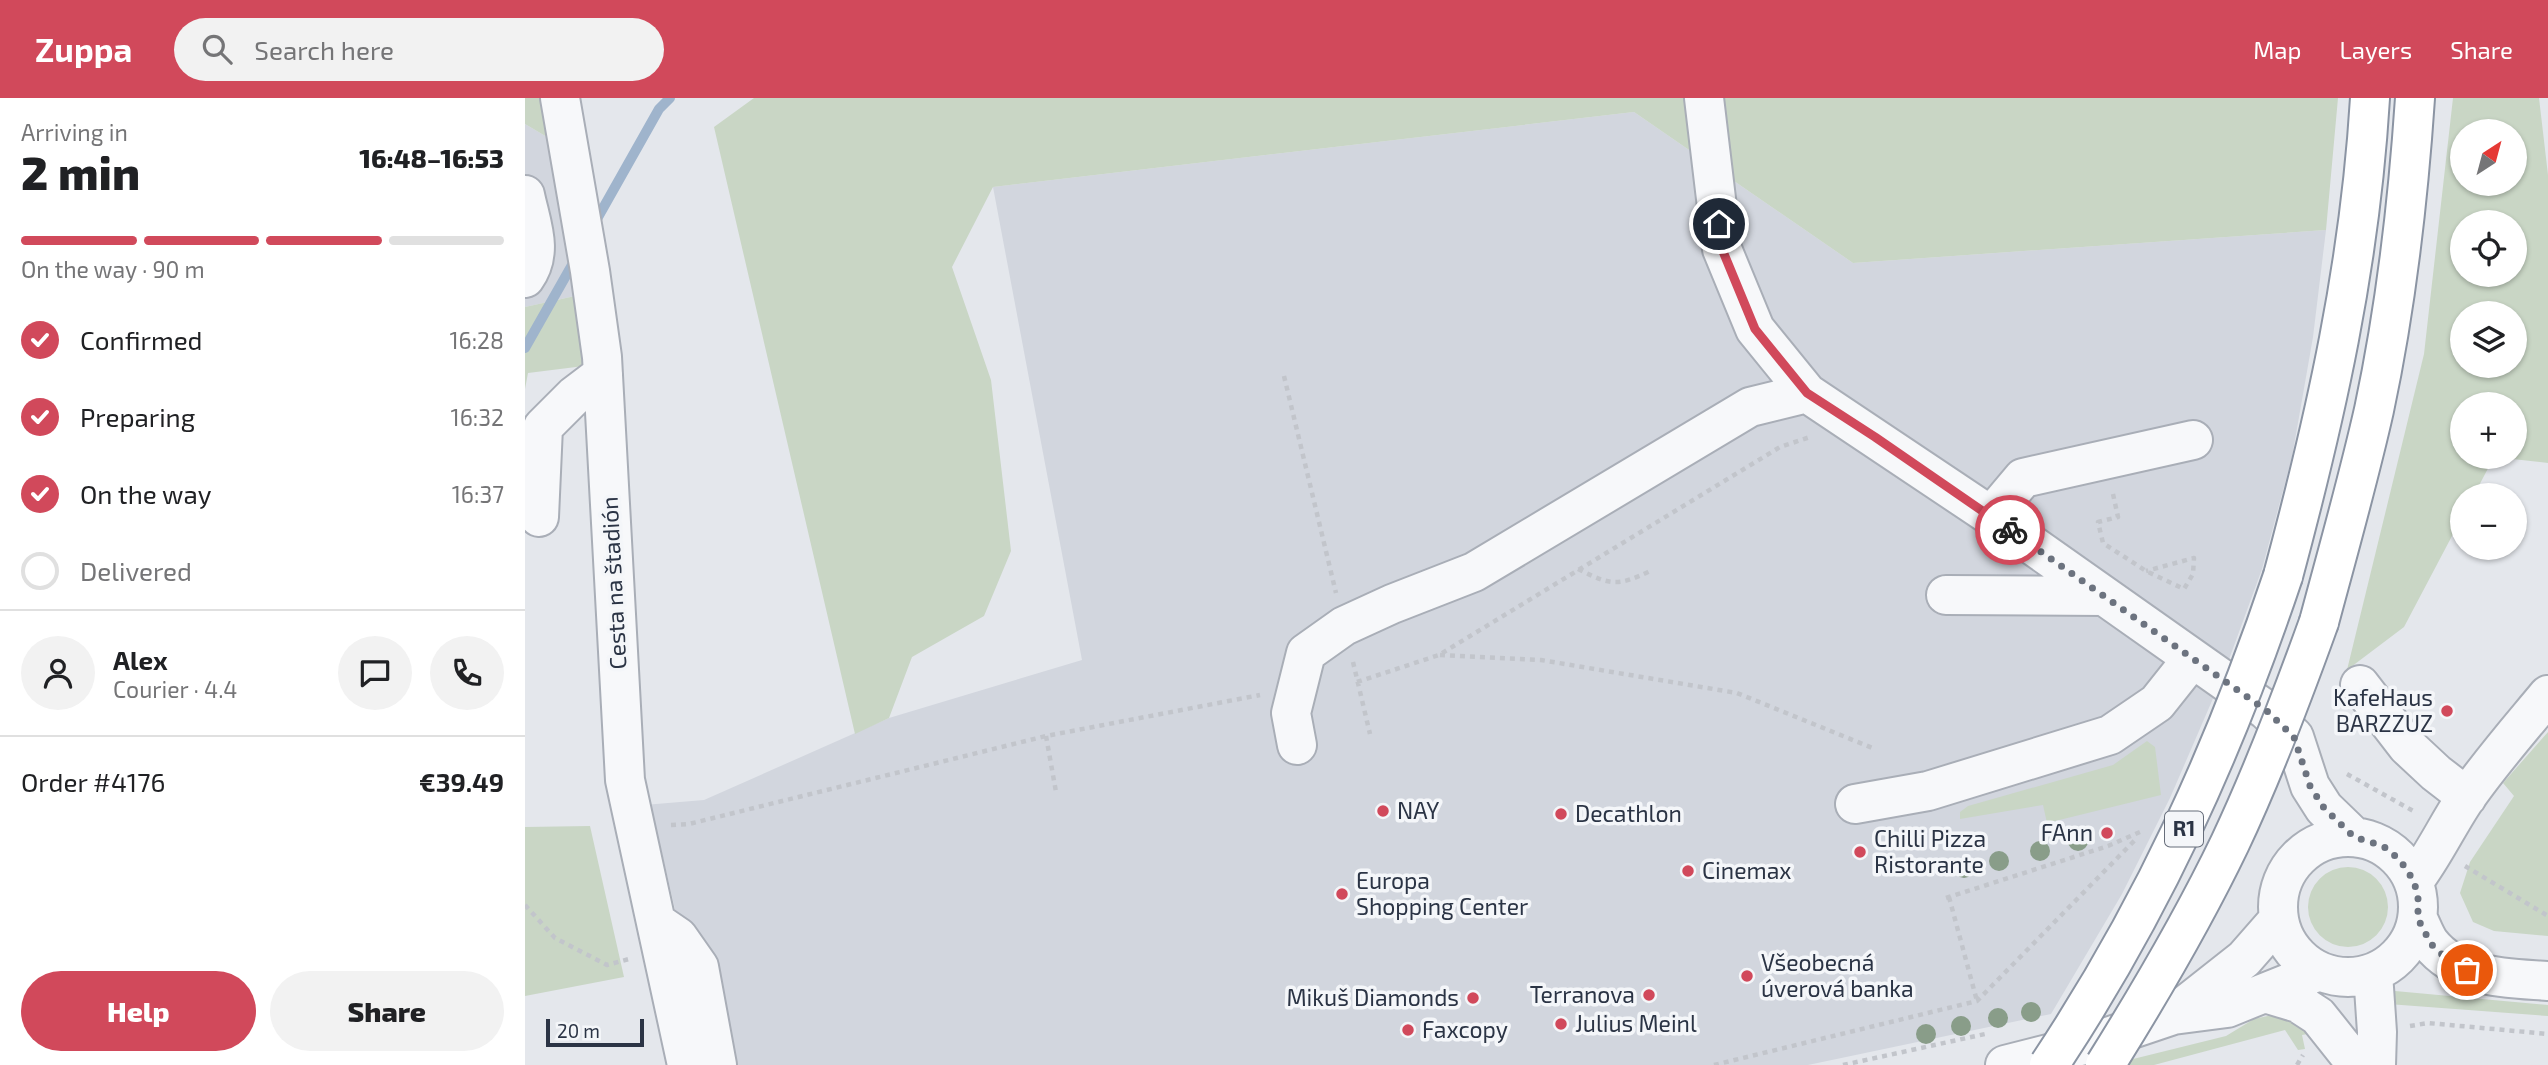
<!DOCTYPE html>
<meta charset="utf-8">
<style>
:root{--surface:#fff;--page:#f2f2f2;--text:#202124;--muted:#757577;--line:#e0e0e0;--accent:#d1495b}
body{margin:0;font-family:"Exo 2",sans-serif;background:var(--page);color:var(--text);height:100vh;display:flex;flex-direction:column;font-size:26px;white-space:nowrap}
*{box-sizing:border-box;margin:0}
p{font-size:23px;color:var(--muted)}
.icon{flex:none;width:38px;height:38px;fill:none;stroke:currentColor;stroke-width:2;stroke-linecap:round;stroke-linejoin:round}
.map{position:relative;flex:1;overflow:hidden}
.side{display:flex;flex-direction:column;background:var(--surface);width:525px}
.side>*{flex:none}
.needle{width:46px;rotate:36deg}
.controls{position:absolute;left:1925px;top:21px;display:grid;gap:14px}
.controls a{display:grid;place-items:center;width:77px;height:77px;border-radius:50%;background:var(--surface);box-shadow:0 2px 5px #0004;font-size:35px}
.scale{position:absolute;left:21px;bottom:18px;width:98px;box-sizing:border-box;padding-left:7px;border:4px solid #2b3445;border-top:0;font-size:19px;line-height:24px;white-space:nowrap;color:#2b3445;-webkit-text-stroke:5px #f4f6f9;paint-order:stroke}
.pin{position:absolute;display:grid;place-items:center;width:60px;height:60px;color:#fff;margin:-30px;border:4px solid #fff;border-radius:50%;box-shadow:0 2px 7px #0007}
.courier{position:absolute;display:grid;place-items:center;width:70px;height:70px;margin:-35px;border:5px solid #d1495b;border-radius:50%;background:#fff;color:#222;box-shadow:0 2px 9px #0007}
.overview em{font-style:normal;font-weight:800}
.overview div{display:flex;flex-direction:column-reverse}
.overview{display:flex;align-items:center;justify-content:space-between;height:119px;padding:0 21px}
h1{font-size:46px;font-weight:800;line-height:52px}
.bar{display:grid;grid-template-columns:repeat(4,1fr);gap:10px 7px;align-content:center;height:84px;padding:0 21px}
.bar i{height:9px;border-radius:5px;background:var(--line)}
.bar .current{background:var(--accent)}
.bar p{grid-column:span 4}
.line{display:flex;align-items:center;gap:18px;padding:0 21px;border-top:2px solid var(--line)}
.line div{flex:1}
.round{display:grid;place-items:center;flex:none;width:74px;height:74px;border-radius:37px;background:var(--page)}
ol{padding:0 21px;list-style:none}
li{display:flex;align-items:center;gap:21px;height:77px}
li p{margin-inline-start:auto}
li .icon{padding:7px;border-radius:50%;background:var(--accent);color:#fff;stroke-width:4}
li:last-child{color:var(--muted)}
li i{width:38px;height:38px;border:4px solid var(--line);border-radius:50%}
.action{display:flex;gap:14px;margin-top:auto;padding:14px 21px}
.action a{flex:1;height:80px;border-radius:42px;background:var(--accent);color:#fff;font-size:28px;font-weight:800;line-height:80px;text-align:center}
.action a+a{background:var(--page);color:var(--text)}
header{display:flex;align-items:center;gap:42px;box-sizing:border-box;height:98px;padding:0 35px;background:var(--accent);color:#fff}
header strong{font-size:33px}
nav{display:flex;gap:38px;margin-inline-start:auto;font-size:24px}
.search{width:490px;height:63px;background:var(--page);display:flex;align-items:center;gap:18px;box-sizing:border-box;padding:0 24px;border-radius:38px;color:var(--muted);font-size:26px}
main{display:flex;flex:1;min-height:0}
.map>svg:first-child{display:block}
.built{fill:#d2d6de}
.green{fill:#c9d6c5;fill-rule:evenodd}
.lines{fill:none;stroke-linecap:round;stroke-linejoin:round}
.stream{stroke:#9fb4cc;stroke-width:10}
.minor-casing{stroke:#a9aeb7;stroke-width:42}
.highway-casing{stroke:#8b94a3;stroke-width:42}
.path{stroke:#c2c5cb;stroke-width:4.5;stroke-dasharray:5 5;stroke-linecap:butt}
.minor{stroke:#f7f8fa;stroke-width:38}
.highway{stroke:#fff;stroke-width:38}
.highway-bridge-casing{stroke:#8b94a3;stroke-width:42;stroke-linecap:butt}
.highway-bridge{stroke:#fff;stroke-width:38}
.tree{fill:#899d89}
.done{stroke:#6c737f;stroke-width:7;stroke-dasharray:0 12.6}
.route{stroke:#d1495b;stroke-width:9}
.poi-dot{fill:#d1495b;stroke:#f4f6f9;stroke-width:2.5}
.labels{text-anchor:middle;stroke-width:7;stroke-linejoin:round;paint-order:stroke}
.shield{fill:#f4f6f9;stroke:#676e7b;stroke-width:2}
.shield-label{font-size:21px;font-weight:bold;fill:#2b3445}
.street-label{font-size:23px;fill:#2b3445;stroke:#f4f6f9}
.poi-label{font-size:23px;fill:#2b3445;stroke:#f4f6f9;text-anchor:start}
</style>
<header>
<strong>Zuppa</strong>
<div class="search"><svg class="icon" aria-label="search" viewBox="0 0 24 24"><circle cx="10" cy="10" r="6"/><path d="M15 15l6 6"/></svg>Search here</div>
<nav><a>Map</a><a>Layers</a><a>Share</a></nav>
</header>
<main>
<section class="side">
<div class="overview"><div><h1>2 min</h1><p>Arriving in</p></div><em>16:48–16:53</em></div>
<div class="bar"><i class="current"></i><i class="current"></i><i class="current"></i><i></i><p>On the way · 90 m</p></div>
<ol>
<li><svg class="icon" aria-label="check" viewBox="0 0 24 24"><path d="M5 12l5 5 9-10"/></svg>Confirmed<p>16:28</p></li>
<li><svg class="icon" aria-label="check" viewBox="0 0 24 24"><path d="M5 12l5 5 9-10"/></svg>Preparing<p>16:32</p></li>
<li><svg class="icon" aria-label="check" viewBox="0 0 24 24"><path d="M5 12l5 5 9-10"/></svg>On the way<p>16:37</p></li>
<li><i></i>Delivered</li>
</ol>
<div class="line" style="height:126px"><a class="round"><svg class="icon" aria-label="person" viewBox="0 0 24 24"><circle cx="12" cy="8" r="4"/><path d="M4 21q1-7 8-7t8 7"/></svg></a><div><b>Alex</b><p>Courier · 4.4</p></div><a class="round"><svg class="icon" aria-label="chat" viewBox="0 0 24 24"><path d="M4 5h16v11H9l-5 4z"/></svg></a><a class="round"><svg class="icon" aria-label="phone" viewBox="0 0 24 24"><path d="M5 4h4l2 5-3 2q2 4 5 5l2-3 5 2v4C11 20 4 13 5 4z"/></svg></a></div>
<div class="line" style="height:91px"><div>Order #4176</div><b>€39.49</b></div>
<div class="action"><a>Help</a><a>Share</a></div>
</section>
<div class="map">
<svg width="2023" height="967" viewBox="0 0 2023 967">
<rect width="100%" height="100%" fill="#e4e7ec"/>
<!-- built -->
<path class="built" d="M 1109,14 L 1328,165 L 1801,132 L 1788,239 L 1767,359 L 1737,471 L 1699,575 L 1645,700 L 1597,796 L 1526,916 L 1283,967 L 186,967 L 136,751 L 119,707 L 179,702 L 364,620 L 557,562 L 468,89 Z
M 0,26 L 22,39 L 50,198 L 0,209 Z"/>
<!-- green -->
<path class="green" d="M 0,0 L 15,0 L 22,39 L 0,26 Z
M 229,0 L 1813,0 L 1801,132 L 1328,165 L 1109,14 L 468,89 L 427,169 L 466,282 L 486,453 L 459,518 L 387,559 L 364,620 L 330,636 L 189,29 Z
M 1928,0 L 2014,0 L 2023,77 L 2023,365 L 1969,359 L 1990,359 L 1990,306 L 1937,306 L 1937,359 L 1969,359 L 1949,397 L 1937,397 L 1937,419 L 1879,529 L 1822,572 L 1899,256 ZM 1937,33 L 1990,33 L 1990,86 L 1937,86 ZM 1937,124 L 1990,124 L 1990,177 L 1937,177 ZM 1937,215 L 1990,215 L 1990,268 L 1937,268 Z
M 50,198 L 59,268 L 3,275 L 0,291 L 0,209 Z
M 2023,634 L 2023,838 L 1969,833 L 1948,824 L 1935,795 L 1945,764 L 1989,698 L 1978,685 Z
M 1622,643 L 1630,649 L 1636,697 L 1522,725 L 1518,707 L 1435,721 L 1435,714 L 1443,708 L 1588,667 Z
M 65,728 L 99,879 L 0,898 L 0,729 Z
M1783 809a40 40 0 1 1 80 0a40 40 0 1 1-80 0Z
M 1870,893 L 2023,907 L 2023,918 L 1863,906 Z
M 1747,917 L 1770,923 L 1789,935 L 1777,937 L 1780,951 L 1773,952 L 1760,932 L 1629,967 L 1597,967 L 1600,963 L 1701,938 L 1729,921 Z"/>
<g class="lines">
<!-- stream -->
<path class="stream" d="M 68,128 L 134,11 L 145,0
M 0,250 L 51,160"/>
<!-- minor casing -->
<g class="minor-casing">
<path id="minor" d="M 35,0 L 65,173 L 77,259 L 100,682 L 162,967
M 1179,0 L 1197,151 L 1230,231 L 1282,295 L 1466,418 L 1741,612 L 1769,639 L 1785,688 L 1799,710 L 1829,739
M 0,97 C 6,126 19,154 0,180
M 1466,418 L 1498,380 L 1668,342
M 14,419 L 18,329 L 49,298 L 78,276
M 1421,497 L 1579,498
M 1835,587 L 1882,648 L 1911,675 L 1942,699
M 772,647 L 766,615 L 781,555 L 819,528 L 867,506 L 949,474 L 1225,309 L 1282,295
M 1330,706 L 1403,693 L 1585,637 L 1632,605 L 1667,561
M1753 809a70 70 0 1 1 140 0a70 70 0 1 1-140 0Z
M 1889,783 C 1908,758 1921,730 1938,704 C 1964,666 1994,632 2023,597
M 1893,821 C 1897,829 1900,838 1905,845 C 1933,881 1983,880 2023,883
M 131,824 L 153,839 L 174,869 L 192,967
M 1848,875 L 1852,934 L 1851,967
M 1740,895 L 1773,905 L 1793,918 L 1832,967
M 1648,917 L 1719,861 L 1754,821
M 1480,967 L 1559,947 L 1648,917 L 1702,910 L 1794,873"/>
</g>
<!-- highway casing -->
<g class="highway-casing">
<path id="highway" d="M 1758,478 C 1801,318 1835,167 1845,0
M 1794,524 C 1813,453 1833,383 1849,312 C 1871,209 1883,105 1890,0"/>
</g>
<!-- path -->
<path class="path" d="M 759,278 L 811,495
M 1588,396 L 1593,419 L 1573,424 L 1578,445 L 1621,473 L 1659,491 L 1668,476 L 1669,460 L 1621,473
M 1053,471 C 1085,487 1092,489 1125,473
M 915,557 L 1016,562 L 1212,595 L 1350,651
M 828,564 L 845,636
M 832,584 L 914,557 L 1255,349 L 1285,339
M 521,638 L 531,694
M 1822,676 L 1890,714
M 146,727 L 164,726 L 521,638 L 735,597
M 1940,768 L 2023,818
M 1424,799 L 1452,903
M 1421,800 L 1583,748 L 1615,734
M 0,807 L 30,840 L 82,867 L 104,861
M 1885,928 L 1903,925 L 2023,936
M 1189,967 L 1452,903 L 1610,742
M 1318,967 L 1460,936
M 1772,967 L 1778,957"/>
<!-- minor -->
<use href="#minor" class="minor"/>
<!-- highway -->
<use href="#highway" class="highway"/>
<!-- highway-bridge casing -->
<g class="highway-bridge-casing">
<path id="highway-bridge" d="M 1524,967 C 1627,812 1699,654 1758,478
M 1580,967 C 1625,895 1668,822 1705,745 C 1739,673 1767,599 1794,524"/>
</g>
<!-- highway-bridge -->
<use href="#highway-bridge" class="highway-bridge"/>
</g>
<!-- trees -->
<g class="tree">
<circle cx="1553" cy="743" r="10"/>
<circle cx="1515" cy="753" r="10"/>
<circle cx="1474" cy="763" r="10"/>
<circle cx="1439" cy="770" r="10"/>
<circle cx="1506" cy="914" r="10"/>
<circle cx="1473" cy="920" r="10"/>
<circle cx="1436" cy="928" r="10"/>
<circle cx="1401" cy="936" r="10"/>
</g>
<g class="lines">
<!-- done -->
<path class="done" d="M 1485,432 L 1741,612 L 1769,639 L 1785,688 L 1799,710 L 1829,739 L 1858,748 L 1875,762 L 1889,783 L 1893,800 L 1893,821 L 1906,846 L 1920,859 L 1942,872"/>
<!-- route -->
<path class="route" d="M 1194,126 L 1197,151 L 1230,231 L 1282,295 L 1350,339 L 1485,432"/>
</g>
<!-- markers -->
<g class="poi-dot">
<circle cx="1922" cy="613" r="7"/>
<circle cx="858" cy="713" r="7"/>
<circle cx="1036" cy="716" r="7"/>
<circle cx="1582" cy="735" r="7"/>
<circle cx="1335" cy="754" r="7"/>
<circle cx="1163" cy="773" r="7"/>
<circle cx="817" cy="796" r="7"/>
<circle cx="1222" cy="878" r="7"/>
<circle cx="1124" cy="897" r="7"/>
<circle cx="948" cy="900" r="7"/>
<circle cx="1036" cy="926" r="7"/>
<circle cx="883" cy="932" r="7"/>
</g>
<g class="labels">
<!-- shield labels -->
<rect class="shield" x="1640" y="713.5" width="38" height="35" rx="5"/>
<g class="shield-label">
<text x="1659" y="738">R1</text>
</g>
<!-- street labels -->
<g class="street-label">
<text transform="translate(89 485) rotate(-93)" y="8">Cesta na štadión</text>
</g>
<!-- poi labels -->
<g class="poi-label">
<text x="1908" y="608" text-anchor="end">KafeHaus<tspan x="1908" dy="26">BARZZUZ</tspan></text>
<text x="872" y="721">NAY</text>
<text x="1050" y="724">Decathlon</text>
<text x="1568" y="743" text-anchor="end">FAnn</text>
<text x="1349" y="749">Chilli Pizza<tspan x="1349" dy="26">Ristorante</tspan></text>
<text x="1177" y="781">Cinemax</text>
<text x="831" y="791">Europa<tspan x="831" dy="26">Shopping Center</tspan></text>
<text x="1236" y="873">Všeobecná<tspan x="1236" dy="26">úverová banka</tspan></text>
<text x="1110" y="905" text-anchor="end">Terranova</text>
<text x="934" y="908" text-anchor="end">Mikuš Diamonds</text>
<text x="1050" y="934">Julius Meinl</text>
<text x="897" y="940">Faxcopy</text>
</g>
</g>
</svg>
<div class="controls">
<a><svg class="needle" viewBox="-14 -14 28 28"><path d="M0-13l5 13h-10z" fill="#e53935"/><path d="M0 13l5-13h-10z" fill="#757577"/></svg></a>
<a><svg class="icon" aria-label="locate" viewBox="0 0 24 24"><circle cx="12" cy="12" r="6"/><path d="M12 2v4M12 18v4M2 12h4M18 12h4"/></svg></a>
<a><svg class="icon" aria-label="layers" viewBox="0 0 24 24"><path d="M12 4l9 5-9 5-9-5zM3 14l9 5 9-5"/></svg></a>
<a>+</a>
<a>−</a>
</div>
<div class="scale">20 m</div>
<div class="pin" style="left:1942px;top:872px;background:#ea580c"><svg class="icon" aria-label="bag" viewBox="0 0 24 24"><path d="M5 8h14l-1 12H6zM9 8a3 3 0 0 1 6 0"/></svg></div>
<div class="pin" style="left:1194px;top:126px;background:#1f2937"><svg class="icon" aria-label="home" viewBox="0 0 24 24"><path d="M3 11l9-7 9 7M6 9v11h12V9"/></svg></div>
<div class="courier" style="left:1485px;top:432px"><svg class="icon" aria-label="bike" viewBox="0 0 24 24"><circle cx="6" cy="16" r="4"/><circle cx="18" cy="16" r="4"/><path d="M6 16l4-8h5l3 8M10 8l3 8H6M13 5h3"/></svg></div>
</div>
</main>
